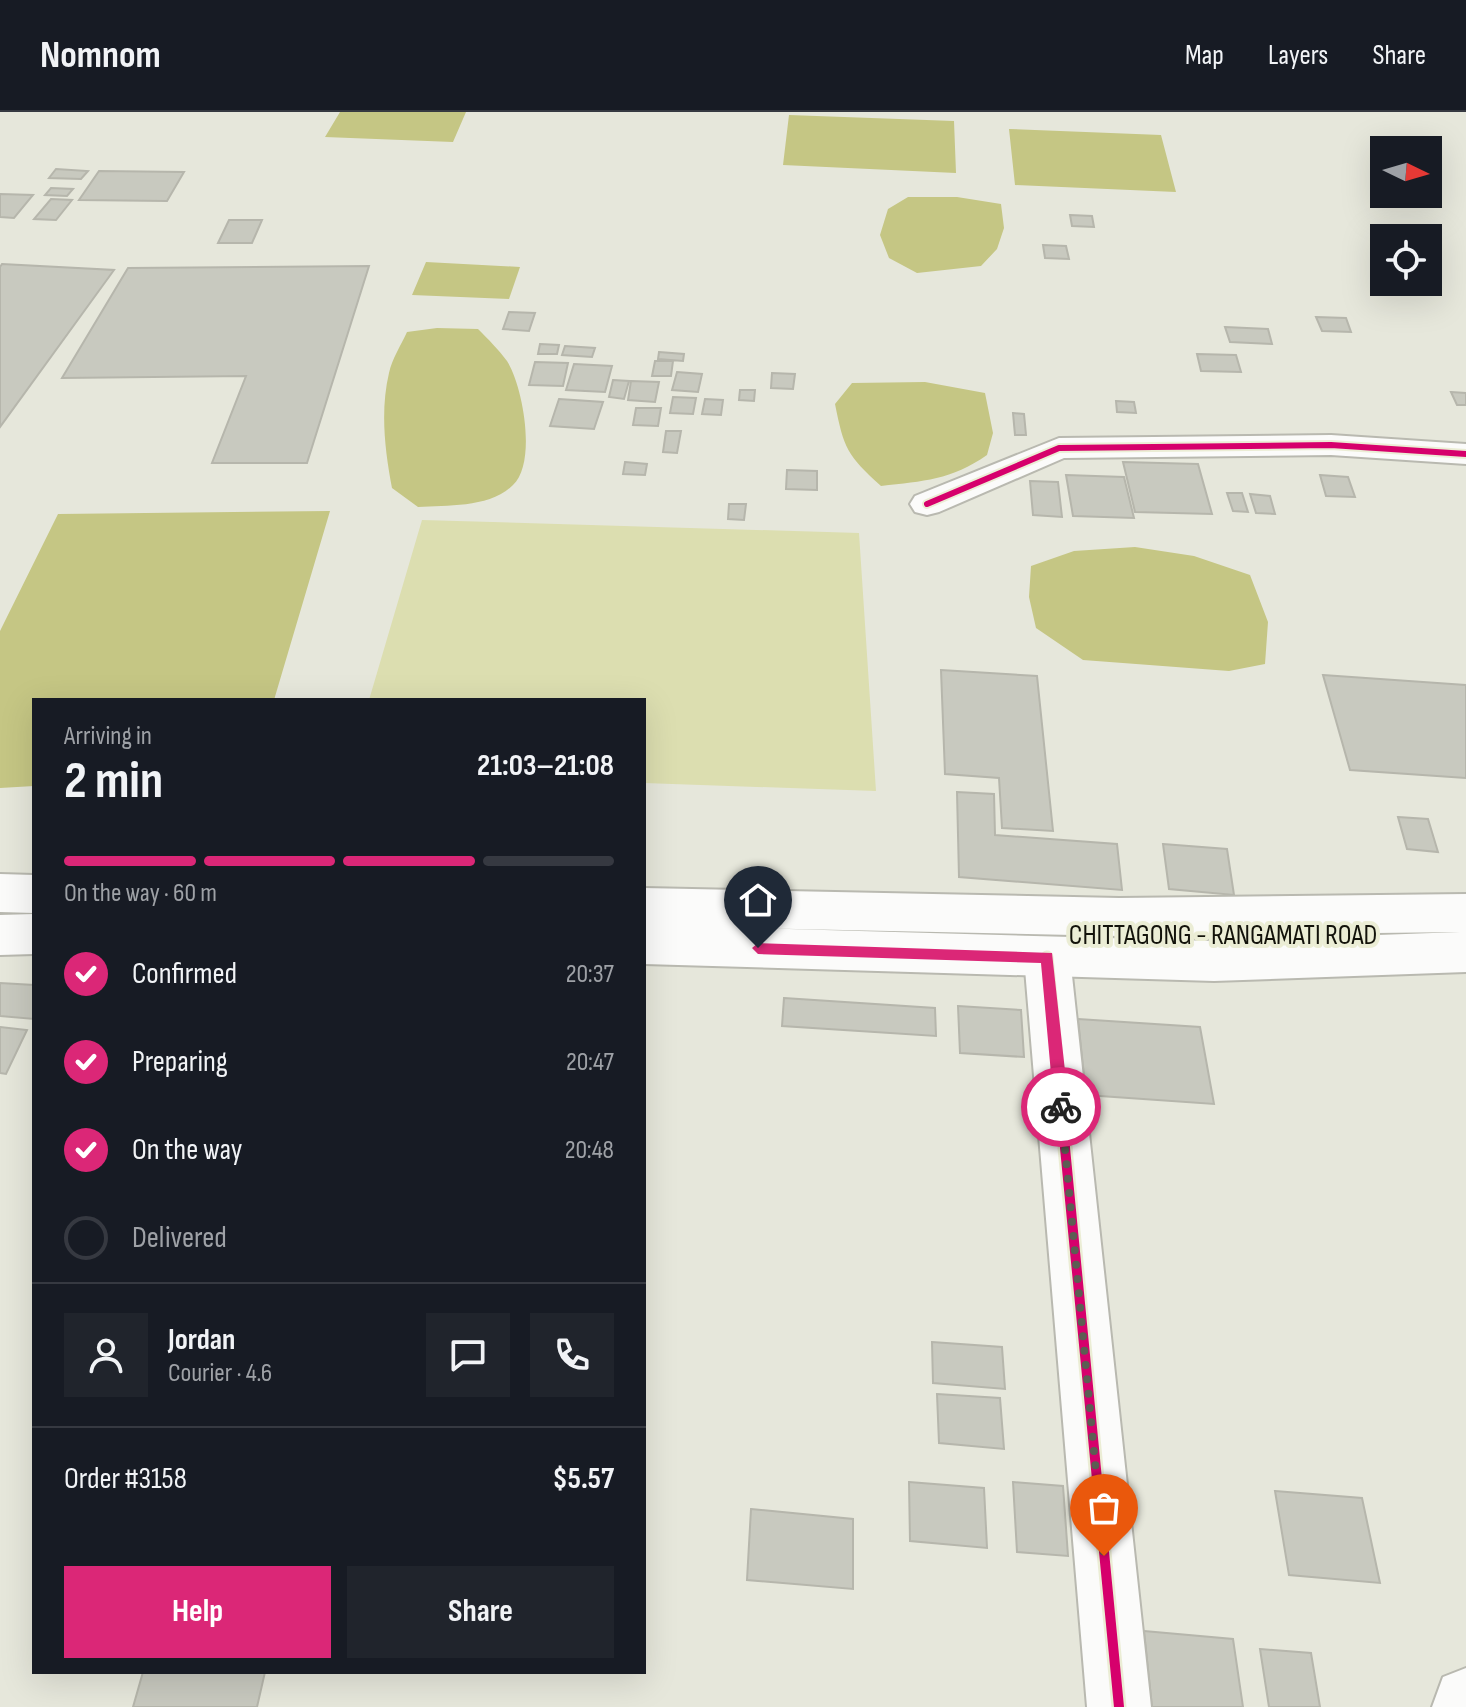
<!DOCTYPE html>
<meta charset="utf-8">
<style>
:root{--surface:#171b24;--page:#20242c;--text:#f1f3f6;--muted:#9ea1a6;--line:#363941;--accent:#db2777}
body{margin:0;font-family:"Sofia Sans Condensed",sans-serif;background:var(--page);color:var(--text);height:100vh;display:flex;flex-direction:column;font-size:30px;white-space:nowrap}
*{box-sizing:border-box;margin:0}
p{font-size:26px;color:var(--muted)}
.icon{flex:none;width:44px;height:44px;fill:none;stroke:currentColor;stroke-width:2;stroke-linecap:round;stroke-linejoin:round}
.map{position:relative;flex:1;overflow:hidden}
.drawer{position:absolute;left:32px;top:586px;width:614px;height:976px;display:flex;flex-direction:column;background:var(--surface);border-radius:0px;box-shadow:0 8px 32px #0002}
.drawer>*{flex:none}
.needle{width:52px;rotate:95deg}
.fabs{position:absolute;left:1370px;top:24px;display:grid;gap:16px}
.fabs a{display:grid;place-items:center;width:72px;height:72px;border-radius:0px;background:var(--surface);box-shadow:0 8px 32px #0002;font-size:40px}
.pin{position:absolute;display:grid;place-items:center;width:68px;height:68px;color:#fff;margin:-82px -34px;border-radius:50% 50% 50% 0;rotate:-45deg;box-shadow:0 0 8px #0007}
.pin .icon{rotate:45deg}
.courier{position:absolute;display:grid;place-items:center;width:80px;height:80px;margin:-40px;border:6px solid #db2777;border-radius:50%;background:#fff;color:#222;box-shadow:0 2px 10px #0007}
.head em{font-style:normal;font-weight:700}
.head div{display:flex;flex-direction:column-reverse}
.head{display:flex;align-items:center;justify-content:space-between;height:136px;padding:0 32px}
h1{font-size:52px;font-weight:700;line-height:60px}
.bar{display:grid;grid-template-columns:repeat(4,1fr);gap:12px 8px;align-content:center;height:96px;padding:0 32px}
.bar i{height:10px;border-radius:6px;background:var(--line)}
.bar .current{background:var(--accent)}
.bar p{grid-column:span 4}
.line{display:flex;align-items:center;gap:20px;padding:0 32px;border-top:2px solid var(--line)}
.line div{flex:1}
.round{display:grid;place-items:center;flex:none;width:84px;height:84px;border-radius:0px;background:var(--page)}
ol{padding:0 32px;list-style:none}
li{display:flex;align-items:center;gap:24px;height:88px}
li p{margin-inline-start:auto}
li .icon{padding:8px;border-radius:50%;background:var(--accent);color:#fff;stroke-width:4}
li:last-child{color:var(--muted)}
li i{width:44px;height:44px;border:4px solid var(--line);border-radius:50%}
.button{display:flex;gap:16px;margin-top:auto;padding:16px 32px}
.button a{flex:1;height:92px;border-radius:0px;background:var(--accent);color:#fff;font-size:32px;font-weight:700;line-height:92px;text-align:center}
.button a+a{background:var(--page);color:var(--text)}
header{display:flex;align-items:center;gap:48px;box-sizing:border-box;height:112px;padding:0 40px;background:var(--surface);border-bottom:2px solid var(--line)}
header strong{font-size:38px}
nav{display:flex;gap:44px;margin-inline-start:auto;font-size:28px}
.map>svg:first-child{display:block}
.green{fill:#dcdeb0}
.water{fill:#c5c684}
.building{fill:#c8c9bf;stroke:#b6b6ac;stroke-width:2}
.lines{fill:none;stroke-linecap:round;stroke-linejoin:round}
.minor-casing{stroke:#b9b9b0;stroke-width:4}
.highway-casing{stroke:#b9b9b0;stroke-width:4}
.minor{fill:#fbfbfa;fill-rule:evenodd}
.highway{fill:#fbfbfa;fill-rule:evenodd}
.cycleway-far2-casing{stroke:#ebedd5;stroke-width:10}
.cycleway-far1-casing{stroke:#ebedd5;stroke-width:13}
.cycleway-casing{stroke:#ebedd5;stroke-width:15}
.cycleway-far2{stroke:#d6006c;stroke-width:6}
.cycleway-far1{stroke:#d6006c;stroke-width:8}
.cycleway{stroke:#d6006c;stroke-width:10}
.route{fill:#db2777}
.done{stroke:#5c5d53;stroke-width:8;stroke-dasharray:0 14.4}
.labels{text-anchor:middle;stroke-width:8;stroke-linejoin:round;paint-order:stroke}
.street-label{font-size:28px;fill:#12120a;stroke:#ebedd5}
</style>
<header>
<strong>Nomnom</strong>
<nav><a>Map</a><a>Layers</a><a>Share</a></nav>
</header>
<div class="map">
<svg width="1466" height="1595" viewBox="0 0 1466 1595">
<rect width="100%" height="100%" fill="#e6e7db"/>
<!-- green -->
<path class="green" d="M 422,408 L 859,421 L 876,679 L 644,671 L 644,588 L 369,588 Z"/>
<!-- water -->
<path class="water" d="M 340,0 L 466,0 L 453,30 L 325,25 Z
M 789,3 L 954,9 L 956,61 L 783,53 Z
M 1009,17 L 1161,23 L 1176,80 L 1015,73 Z
M 908,85 L 957,85 L 1001,92 L 1004,116 L 997,137 L 981,154 L 917,161 L 889,146 L 880,123 L 888,97 Z
M 426,150 L 520,155 L 509,187 L 412,183 Z
M 437,216 L 478,217 C 488,227 499,238 507,249 C 523,274 537,351 513,373 C 490,396 448,393 418,395 L 392,376 C 385,339 380,299 389,261 C 392,247 401,233 407,220 Z
M 925,270 L 985,281 L 993,321 L 987,343 C 951,368 924,369 881,374 C 847,343 844,337 835,292 L 852,271 Z
M 330,399 L 274,588 L 34,588 L 34,674 L 0,676 L 0,519 L 58,402 Z
M 1135,435 L 1194,444 L 1250,463 L 1268,510 L 1265,552 L 1229,559 L 1083,548 L 1036,516 L 1029,485 L 1031,454 L 1074,439 Z"/>
<!-- building -->
<path class="building" d="M 56,57 L 88,59 L 81,67 L 49,66 Z
M 99,59 L 184,60 L 167,89 L 79,88 Z
M 51,76 L 73,77 L 67,84 L 45,83 Z
M 0,82 L 33,83 L 14,106 L 0,105 Z
M 51,87 L 72,88 L 56,108 L 34,107 Z
M 1070,103 L 1092,104 L 1094,115 L 1072,114 Z
M 229,108 L 262,108 L 252,131 L 218,131 Z
M 1043,133 L 1066,134 L 1069,147 L 1045,146 Z
M 2,152 L 114,158 L 0,315 L 0,155 Z
M 369,154 L 307,351 L 212,351 L 246,264 L 62,266 L 128,156 Z
M 509,200 L 535,201 L 529,219 L 503,217 Z
M 1316,205 L 1346,206 L 1351,220 L 1322,219 Z
M 1225,215 L 1268,217 L 1272,232 L 1230,230 Z
M 540,232 L 559,233 L 557,242 L 538,242 Z
M 565,234 L 595,236 L 592,245 L 562,243 Z
M 659,240 L 684,242 L 683,249 L 658,247 Z
M 1197,242 L 1236,243 L 1241,260 L 1201,259 Z
M 655,249 L 673,249 L 671,264 L 652,264 Z
M 535,250 L 568,251 L 563,274 L 529,273 Z
M 574,252 L 612,254 L 605,280 L 566,278 Z
M 677,260 L 702,262 L 698,280 L 672,278 Z
M 772,261 L 795,262 L 793,277 L 771,276 Z
M 613,268 L 629,269 L 624,287 L 609,285 Z
M 631,269 L 659,270 L 655,290 L 628,288 Z
M 740,278 L 755,278 L 754,289 L 739,288 Z
M 1451,280 L 1466,281 L 1466,293 L 1457,293 Z
M 673,285 L 696,286 L 693,302 L 670,301 Z
M 559,287 L 603,290 L 594,317 L 550,314 Z
M 705,287 L 723,288 L 721,303 L 702,302 Z
M 1116,289 L 1134,290 L 1136,301 L 1117,300 Z
M 636,296 L 661,296 L 658,314 L 633,313 Z
M 1013,301 L 1024,302 L 1026,323 L 1015,323 Z
M 666,319 L 681,319 L 677,341 L 663,340 Z
M 625,350 L 647,352 L 645,363 L 623,362 Z
M 1123,350 L 1198,352 L 1212,402 L 1135,400 Z
M 787,358 L 817,359 L 817,378 L 786,377 Z
M 1066,363 L 1124,365 L 1134,406 L 1073,404 Z
M 1320,363 L 1348,365 L 1355,385 L 1326,384 Z
M 1030,369 L 1058,370 L 1062,405 L 1033,403 Z
M 1227,381 L 1242,381 L 1248,400 L 1233,399 Z
M 1250,382 L 1270,384 L 1275,402 L 1256,401 Z
M 729,392 L 746,392 L 744,408 L 728,407 Z
M 941,558 L 1037,564 L 1053,719 L 1002,716 L 999,666 L 945,662 Z
M 1323,563 L 1466,573 L 1466,666 L 1350,658 Z
M 957,680 L 994,682 L 995,723 L 1117,732 L 1122,778 L 959,765 Z
M 1398,705 L 1428,707 L 1438,740 L 1407,737 Z
M 1163,732 L 1227,737 L 1234,783 L 1169,777 Z
M 0,871 L 34,873 L 34,907 L 0,904 Z
M 784,886 L 935,896 L 936,924 L 782,914 Z
M 958,894 L 1021,898 L 1024,945 L 960,941 Z
M 1078,907 L 1200,915 L 1214,992 L 1086,983 Z
M 0,915 L 27,918 L 6,962 L 0,961 Z
M 932,1230 L 1002,1235 L 1005,1277 L 933,1271 Z
M 937,1282 L 1000,1286 L 1004,1337 L 939,1331 Z
M 909,1370 L 984,1376 L 987,1436 L 910,1429 Z
M 1013,1370 L 1063,1374 L 1068,1444 L 1017,1440 Z
M 1275,1379 L 1362,1386 L 1380,1471 L 1289,1463 Z
M 751,1397 L 853,1407 L 853,1477 L 747,1468 Z
M 1144,1519 L 1233,1527 L 1243,1595 L 1152,1595 Z
M 1260,1537 L 1311,1541 L 1320,1595 L 1269,1595 Z
M 143,1560 L 265,1560 L 257,1595 L 133,1595 Z"/>
<g class="lines">
<!-- minor casing -->
<g class="minor-casing">
<path id="minor" d="M 1331,323 L 1466,332 L 1466,352 L 1331,343 L 1064,346 L 939,400 L 927,403 L 915,400 L 910,392 L 915,384 L 1059,326 Z
M 1047,825 L 1063,831 L 1070,845 L 1151,1595 L 1087,1595 L 1024,845 L 1031,831 Z
M 1466,1556 L 1466,1595 L 1432,1595 L 1443,1565 Z"/>
</g>
<!-- highway casing -->
<g class="highway-casing">
<path id="highway" d="M 0,762 L 34,763 L 34,801 L 0,800 Z
M 644,776 L 1119,786 L 1466,782 L 1466,860 L 1214,869 L 644,852 ZM 752,816 L 1119,824 L 1460,820 L 1214,829 Z
M 34,802 L 34,842 L 0,843 L 0,803 Z"/>
</g>
<!-- minor -->
<use href="#minor" class="minor"/>
<!-- highway -->
<use href="#highway" class="highway"/>
<!-- cycleway-far2 casing -->
<g class="cycleway-far2-casing">
<path id="cycleway-far2" d="M 927,392 L 1059,336 L 1331,333 L 1466,342"/>
</g>
<!-- cycleway-far1 casing -->
<g class="cycleway-far1-casing">
<path id="cycleway-far1" d="M 1047,845 L 1066,1038"/>
</g>
<!-- cycleway casing -->
<g class="cycleway-casing">
<path id="cycleway" d="M 1065,1036 L 1119,1595"/>
</g>
<!-- cycleway-far2 -->
<use href="#cycleway-far2" class="cycleway-far2"/>
<!-- cycleway-far1 -->
<use href="#cycleway-far1" class="cycleway-far1"/>
<!-- cycleway -->
<use href="#cycleway" class="cycleway"/>
</g>
<!-- route -->
<path class="route" d="M 758,831 L 1052,841 L 1069,995 L 1066,1000 L 1056,1000 L 1054,995 L 1041,851 L 758,842 L 752,836 Z"/>
<g class="lines">
<!-- done -->
<path class="done" d="M 1061,995 L 1104,1444"/>
</g>
<g class="labels">
<!-- street labels -->
<g class="street-label">
<text x="1223" y="832">CHITTAGONG - RANGAMATI ROAD</text>
</g>
</g>
</svg>
<div class="fabs">
<a><svg class="needle" viewBox="-14 -14 28 28"><path d="M0-13l5 13h-10z" fill="#e53935"/><path d="M0 13l5-13h-10z" fill="#9ea1a6"/></svg></a>
<a><svg class="icon" aria-label="locate" viewBox="0 0 24 24"><circle cx="12" cy="12" r="6"/><path d="M12 2v4M12 18v4M2 12h4M18 12h4"/></svg></a>
</div>
<div class="pin" style="left:1104px;top:1444px;background:#ea580c"><svg class="icon" aria-label="bag" viewBox="0 0 24 24"><path d="M5 8h14l-1 12H6zM9 8a3 3 0 0 1 6 0"/></svg></div>
<div class="pin" style="left:758px;top:836px;background:#1f2937"><svg class="icon" aria-label="home" viewBox="0 0 24 24"><path d="M3 11l9-7 9 7M6 9v11h12V9"/></svg></div>
<div class="courier" style="left:1061px;top:995px"><svg class="icon" aria-label="bike" viewBox="0 0 24 24"><circle cx="6" cy="16" r="4"/><circle cx="18" cy="16" r="4"/><path d="M6 16l4-8h5l3 8M10 8l3 8H6M13 5h3"/></svg></div>
<section class="drawer">
<div class="head"><div><h1>2 min</h1><p>Arriving in</p></div><em>21:03–21:08</em></div>
<div class="bar"><i class="current"></i><i class="current"></i><i class="current"></i><i></i><p>On the way · 60 m</p></div>
<ol>
<li><svg class="icon" aria-label="check" viewBox="0 0 24 24"><path d="M5 12l5 5 9-10"/></svg>Confirmed<p>20:37</p></li>
<li><svg class="icon" aria-label="check" viewBox="0 0 24 24"><path d="M5 12l5 5 9-10"/></svg>Preparing<p>20:47</p></li>
<li><svg class="icon" aria-label="check" viewBox="0 0 24 24"><path d="M5 12l5 5 9-10"/></svg>On the way<p>20:48</p></li>
<li><i></i>Delivered</li>
</ol>
<div class="line" style="height:144px"><a class="round"><svg class="icon" aria-label="person" viewBox="0 0 24 24"><circle cx="12" cy="8" r="4"/><path d="M4 21q1-7 8-7t8 7"/></svg></a><div><b>Jordan</b><p>Courier · 4.6</p></div><a class="round"><svg class="icon" aria-label="chat" viewBox="0 0 24 24"><path d="M4 5h16v11H9l-5 4z"/></svg></a><a class="round"><svg class="icon" aria-label="phone" viewBox="0 0 24 24"><path d="M5 4h4l2 5-3 2q2 4 5 5l2-3 5 2v4C11 20 4 13 5 4z"/></svg></a></div>
<div class="line" style="height:104px"><div>Order #3158</div><b>$5.57</b></div>
<div class="button"><a>Help</a><a>Share</a></div>
</section>
</div>
